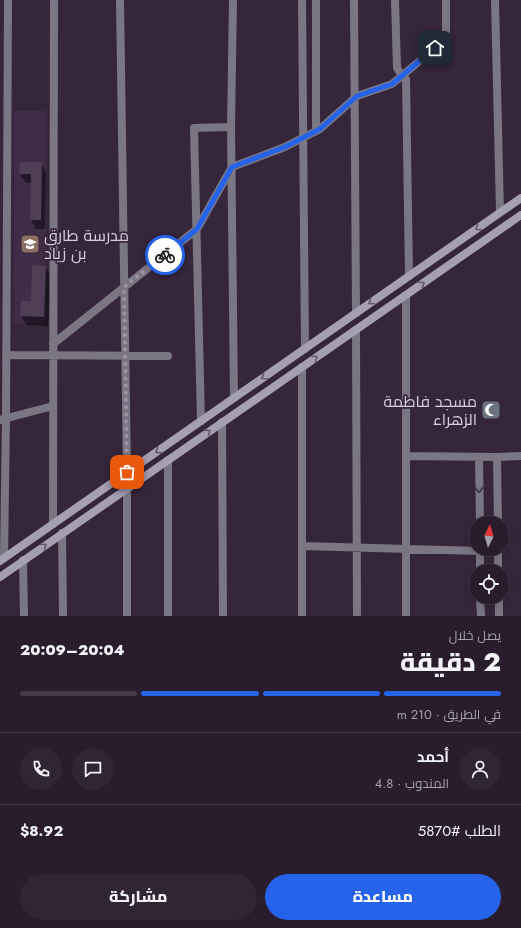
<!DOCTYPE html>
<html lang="ar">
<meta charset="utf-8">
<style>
:root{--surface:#281c2d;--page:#302535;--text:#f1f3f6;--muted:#a5a1aa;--line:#443a49;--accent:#2563eb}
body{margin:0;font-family:Jost,Cairo,sans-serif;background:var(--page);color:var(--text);direction:rtl;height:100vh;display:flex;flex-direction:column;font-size:15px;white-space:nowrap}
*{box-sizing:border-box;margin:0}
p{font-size:13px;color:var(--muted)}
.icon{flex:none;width:22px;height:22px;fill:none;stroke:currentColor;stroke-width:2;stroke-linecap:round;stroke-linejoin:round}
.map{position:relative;height:616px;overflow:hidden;direction:ltr}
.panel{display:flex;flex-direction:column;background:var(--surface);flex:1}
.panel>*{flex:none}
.needle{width:26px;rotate:5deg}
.buttons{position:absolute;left:469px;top:516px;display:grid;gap:8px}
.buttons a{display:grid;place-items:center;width:40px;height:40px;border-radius:50%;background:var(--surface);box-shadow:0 2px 10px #0003,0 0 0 1px var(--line);font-size:20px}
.pin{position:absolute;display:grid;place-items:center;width:34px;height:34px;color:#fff;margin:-17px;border-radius:8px;box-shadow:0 2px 6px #0006}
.courier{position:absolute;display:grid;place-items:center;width:40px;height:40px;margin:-20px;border:3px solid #2563eb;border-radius:50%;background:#fff;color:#222;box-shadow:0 1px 5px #0007}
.headline em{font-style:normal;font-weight:800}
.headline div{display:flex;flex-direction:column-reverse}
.headline{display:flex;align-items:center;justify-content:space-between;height:68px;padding:0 20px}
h1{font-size:26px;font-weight:800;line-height:30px}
.bar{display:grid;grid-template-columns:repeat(4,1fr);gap:6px 4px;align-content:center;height:48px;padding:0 20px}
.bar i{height:5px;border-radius:3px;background:var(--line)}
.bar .active{background:var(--accent)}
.bar p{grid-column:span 4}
.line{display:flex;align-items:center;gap:10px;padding:0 20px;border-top:1px solid var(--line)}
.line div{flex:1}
.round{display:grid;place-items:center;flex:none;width:42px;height:42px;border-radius:21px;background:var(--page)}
.primary-button{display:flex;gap:8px;margin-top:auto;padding:8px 20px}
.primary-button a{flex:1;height:46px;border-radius:24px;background:var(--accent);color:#fff;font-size:16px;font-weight:800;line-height:46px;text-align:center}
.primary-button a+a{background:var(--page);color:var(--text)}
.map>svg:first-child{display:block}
.built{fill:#412c48}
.shadow{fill:#0007}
.building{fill:#4f3e56}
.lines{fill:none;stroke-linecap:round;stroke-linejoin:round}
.minor{stroke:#7a7683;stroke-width:8}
.secondary{stroke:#a59fb4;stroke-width:8}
.oneway{stroke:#62566c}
.oneway2{stroke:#403247}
.done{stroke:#9f93a4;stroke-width:4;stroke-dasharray:0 7.2}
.route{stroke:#2563eb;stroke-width:5}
.labels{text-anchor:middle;stroke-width:3.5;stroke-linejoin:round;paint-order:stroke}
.poi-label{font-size:16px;fill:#d8cedc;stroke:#36263c;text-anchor:start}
</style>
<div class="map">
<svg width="521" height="616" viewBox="0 0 521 616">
<rect width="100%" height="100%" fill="#36263c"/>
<!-- built -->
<path class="built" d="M 14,111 L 46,111 L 46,324 L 14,324 Z"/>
<!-- shadow -->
<path class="shadow" d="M 41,163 L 46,173 L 45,229 L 36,229 L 31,220 L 31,183 L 26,183 L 20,174 Z
M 45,267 L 51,276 L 48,326 L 27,325 L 21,316 L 32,302 Z"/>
<!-- building -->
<path class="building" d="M 20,162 L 42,162 L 41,220 L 30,220 L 31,174 L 19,174 Z
M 32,265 L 46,266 L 44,317 L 20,316 L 21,301 L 31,301 Z"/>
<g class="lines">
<!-- minor -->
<path class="minor" d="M 120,0 L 127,472
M 233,0 L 231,127 L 234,398
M 302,0 L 305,349
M 316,0 L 316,131
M 354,0 L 356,313
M 395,0 L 397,68 L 402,76 L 406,79 L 409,276
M 495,0 L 500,212
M 406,295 L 406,616
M 356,330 L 357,616
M 53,344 L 197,229 L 232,167 L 285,147 L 320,129 L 357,96 L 392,84 L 446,39 L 446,0
M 6,355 L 168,356
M 302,367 L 302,616
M 0,420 L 53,406
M 201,421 L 194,128 L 231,127
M 222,422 L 223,616
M 406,456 L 497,457 L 521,456
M 479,457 L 480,523
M 497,457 L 498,523
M 168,460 L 168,616
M 53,524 L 54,0
M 62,533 L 63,616
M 302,546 L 480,551
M 480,549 L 480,571
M 498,549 L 498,571
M 4,558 L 6,418 L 8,0
M 23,560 L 24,616
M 480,597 L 481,616
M 499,597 L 499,616
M 127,616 L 127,489"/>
<!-- secondary -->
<path class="secondary" d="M 0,561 L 521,198
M 0,577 L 521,215"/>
</g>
<!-- one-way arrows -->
<defs><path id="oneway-chevron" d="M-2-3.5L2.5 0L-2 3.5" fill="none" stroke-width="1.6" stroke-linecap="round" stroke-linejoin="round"/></defs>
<g class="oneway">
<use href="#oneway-chevron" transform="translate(478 228) rotate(145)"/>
<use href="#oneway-chevron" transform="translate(422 284) rotate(-35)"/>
<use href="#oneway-chevron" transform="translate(371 302) rotate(145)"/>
<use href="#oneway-chevron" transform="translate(315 358) rotate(-35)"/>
<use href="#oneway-chevron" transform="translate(264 377) rotate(145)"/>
<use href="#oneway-chevron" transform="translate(208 432) rotate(-35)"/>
<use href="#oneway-chevron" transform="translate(158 451) rotate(145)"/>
<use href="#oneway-chevron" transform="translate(44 546) rotate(-35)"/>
</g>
<use class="oneway2" href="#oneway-chevron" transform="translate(479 490) rotate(89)"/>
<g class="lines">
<!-- done -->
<path class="done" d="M 127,472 L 124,287 L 165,255"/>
<!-- route -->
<path class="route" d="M 165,255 L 197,229 L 232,167 L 285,147 L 320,129 L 357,96 L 392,84 L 435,48"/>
</g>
<!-- icons -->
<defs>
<g id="school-square" transform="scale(1)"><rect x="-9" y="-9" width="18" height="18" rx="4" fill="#8d6e63" stroke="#36263c"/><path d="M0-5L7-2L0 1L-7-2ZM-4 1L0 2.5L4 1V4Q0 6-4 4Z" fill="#fff"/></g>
<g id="mosque-square" transform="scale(1)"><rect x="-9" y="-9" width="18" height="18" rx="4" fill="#6b7280" stroke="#36263c"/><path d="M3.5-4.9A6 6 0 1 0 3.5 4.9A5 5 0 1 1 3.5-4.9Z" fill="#fff"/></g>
</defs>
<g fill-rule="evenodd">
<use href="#school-square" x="30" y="244"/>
<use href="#mosque-square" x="491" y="410"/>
</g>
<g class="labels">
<!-- poi labels -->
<g class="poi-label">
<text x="44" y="241">مدرسة طارق<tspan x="44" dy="18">بن زياد</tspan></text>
<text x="477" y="407" text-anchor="end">مسجد فاطمة<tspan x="477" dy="18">الزهراء</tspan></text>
</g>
</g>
</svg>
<div class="buttons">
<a><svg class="needle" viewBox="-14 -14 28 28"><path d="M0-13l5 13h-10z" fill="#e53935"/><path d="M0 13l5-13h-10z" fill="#a5a1aa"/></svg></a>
<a><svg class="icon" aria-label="locate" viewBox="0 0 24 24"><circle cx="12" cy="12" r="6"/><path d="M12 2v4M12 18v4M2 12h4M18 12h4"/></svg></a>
</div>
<div class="pin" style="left:127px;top:472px;background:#ea580c"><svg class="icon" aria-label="bag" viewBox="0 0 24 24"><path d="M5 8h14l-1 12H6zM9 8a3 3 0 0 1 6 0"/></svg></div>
<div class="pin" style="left:435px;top:48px;background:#1f2937"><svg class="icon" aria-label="home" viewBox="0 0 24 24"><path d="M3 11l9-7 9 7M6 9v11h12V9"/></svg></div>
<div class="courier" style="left:165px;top:255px"><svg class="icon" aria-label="bike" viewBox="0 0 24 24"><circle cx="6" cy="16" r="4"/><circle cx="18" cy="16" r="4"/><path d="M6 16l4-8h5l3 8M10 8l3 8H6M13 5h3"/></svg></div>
</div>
<section class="panel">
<div class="headline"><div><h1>2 دقيقة</h1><p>يصل خلال</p></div><em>20:04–20:09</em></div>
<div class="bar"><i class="active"></i><i class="active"></i><i class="active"></i><i></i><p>في الطريق · 210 m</p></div>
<div class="line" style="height:72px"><a class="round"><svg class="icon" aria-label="person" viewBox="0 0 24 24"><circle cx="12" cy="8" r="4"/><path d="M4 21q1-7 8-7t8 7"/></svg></a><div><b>أحمد</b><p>المندوب · 4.8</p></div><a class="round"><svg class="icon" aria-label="chat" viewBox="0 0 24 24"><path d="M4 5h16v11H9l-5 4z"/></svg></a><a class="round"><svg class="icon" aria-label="phone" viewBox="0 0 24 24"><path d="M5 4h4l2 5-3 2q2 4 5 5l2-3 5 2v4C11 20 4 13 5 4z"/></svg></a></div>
<div class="line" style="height:52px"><div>الطلب #5870</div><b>$8.92</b></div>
<div class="primary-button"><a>مساعدة</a><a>مشاركة</a></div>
</section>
